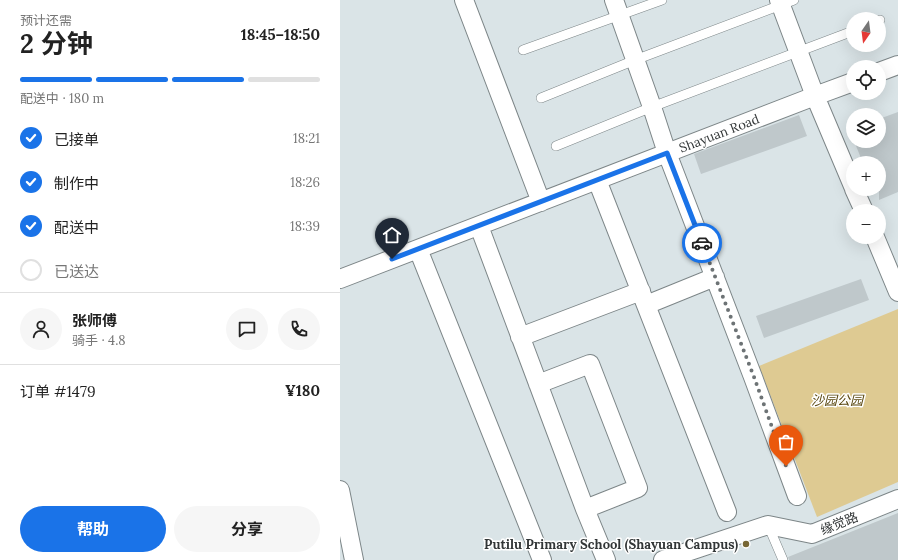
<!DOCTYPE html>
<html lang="zh">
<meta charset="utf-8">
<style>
:root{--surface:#fff;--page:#f6f6f6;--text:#222;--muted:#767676;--line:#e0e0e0;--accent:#1a73e8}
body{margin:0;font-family:Lora,"Noto Sans SC",serif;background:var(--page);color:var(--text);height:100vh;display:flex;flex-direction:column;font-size:15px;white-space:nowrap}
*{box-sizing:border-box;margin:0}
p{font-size:13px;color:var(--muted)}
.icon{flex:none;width:22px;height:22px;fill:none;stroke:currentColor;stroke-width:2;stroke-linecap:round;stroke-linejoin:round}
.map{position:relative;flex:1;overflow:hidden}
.side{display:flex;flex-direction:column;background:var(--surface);width:340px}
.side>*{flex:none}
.needle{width:26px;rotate:194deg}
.fabs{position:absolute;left:506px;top:12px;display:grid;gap:8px}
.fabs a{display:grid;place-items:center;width:40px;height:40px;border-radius:50%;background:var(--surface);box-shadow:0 4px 16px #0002;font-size:20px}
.pin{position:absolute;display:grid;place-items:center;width:34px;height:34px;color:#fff;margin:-41px -17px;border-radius:50% 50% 50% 0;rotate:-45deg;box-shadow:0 0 4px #0007}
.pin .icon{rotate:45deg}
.courier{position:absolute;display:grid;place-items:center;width:40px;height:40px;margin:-20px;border:3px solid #1a73e8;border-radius:50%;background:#fff;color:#222;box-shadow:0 1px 5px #0007}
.overview em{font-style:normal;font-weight:700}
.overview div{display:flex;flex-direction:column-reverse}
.overview{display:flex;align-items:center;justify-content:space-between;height:68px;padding:0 20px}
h1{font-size:26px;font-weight:700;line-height:30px}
.bar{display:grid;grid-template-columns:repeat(4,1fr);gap:6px 4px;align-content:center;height:48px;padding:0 20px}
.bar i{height:5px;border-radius:3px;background:var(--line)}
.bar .current{background:var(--accent)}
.bar p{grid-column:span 4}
.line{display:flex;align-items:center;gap:10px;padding:0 20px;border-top:1px solid var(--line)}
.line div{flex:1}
.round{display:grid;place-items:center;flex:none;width:42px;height:42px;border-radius:21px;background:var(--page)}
ol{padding:0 20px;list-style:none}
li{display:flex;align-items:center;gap:12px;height:44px}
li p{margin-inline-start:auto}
li .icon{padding:4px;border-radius:50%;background:var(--accent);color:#fff;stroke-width:4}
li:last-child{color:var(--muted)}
li i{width:22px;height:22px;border:2px solid var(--line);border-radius:50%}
.primary-button{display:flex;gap:8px;margin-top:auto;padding:8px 20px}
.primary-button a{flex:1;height:46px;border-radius:24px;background:var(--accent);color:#fff;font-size:16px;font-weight:700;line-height:46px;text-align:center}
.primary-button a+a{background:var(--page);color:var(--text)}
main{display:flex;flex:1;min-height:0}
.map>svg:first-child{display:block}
.green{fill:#deca92}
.building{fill:#bfc8cb}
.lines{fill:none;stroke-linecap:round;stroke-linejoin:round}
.service-casing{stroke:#7d8688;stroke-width:10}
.minor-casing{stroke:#7d8688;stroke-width:20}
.service{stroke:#fff;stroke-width:9}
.minor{stroke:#fff;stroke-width:18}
.done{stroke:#6d7375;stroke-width:4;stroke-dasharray:0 7.2}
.route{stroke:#1a73e8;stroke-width:5}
.poi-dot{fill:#776634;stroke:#fff;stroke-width:1.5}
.labels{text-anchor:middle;stroke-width:3;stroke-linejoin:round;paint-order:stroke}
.street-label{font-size:13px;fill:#323637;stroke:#fff}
.park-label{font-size:13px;font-style:italic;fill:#5a4811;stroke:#fff}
.poi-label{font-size:13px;font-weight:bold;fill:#323637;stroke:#fff;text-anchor:end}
</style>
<main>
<section class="side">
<div class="overview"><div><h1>2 分钟</h1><p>预计还需</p></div><em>18:45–18:50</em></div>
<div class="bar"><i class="current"></i><i class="current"></i><i class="current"></i><i></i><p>配送中 · 180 m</p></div>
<ol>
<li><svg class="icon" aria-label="check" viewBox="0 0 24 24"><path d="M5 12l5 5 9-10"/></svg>已接单<p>18:21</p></li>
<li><svg class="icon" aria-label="check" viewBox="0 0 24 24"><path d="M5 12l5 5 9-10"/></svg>制作中<p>18:26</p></li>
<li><svg class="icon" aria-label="check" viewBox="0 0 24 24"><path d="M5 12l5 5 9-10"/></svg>配送中<p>18:39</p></li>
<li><i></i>已送达</li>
</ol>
<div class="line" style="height:72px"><a class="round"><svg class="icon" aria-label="person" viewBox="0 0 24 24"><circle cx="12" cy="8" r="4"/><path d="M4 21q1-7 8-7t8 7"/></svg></a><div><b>张师傅</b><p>骑手 · 4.8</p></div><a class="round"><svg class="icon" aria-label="chat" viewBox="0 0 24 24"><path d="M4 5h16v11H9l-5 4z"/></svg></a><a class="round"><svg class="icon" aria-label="phone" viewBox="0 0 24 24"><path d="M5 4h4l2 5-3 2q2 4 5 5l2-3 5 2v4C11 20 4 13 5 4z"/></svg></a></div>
<div class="line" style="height:52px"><div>订单 #1479</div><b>¥180</b></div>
<div class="primary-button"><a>帮助</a><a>分享</a></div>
</section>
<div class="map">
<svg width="558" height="560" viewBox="0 0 558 560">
<rect width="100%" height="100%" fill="#dae4e7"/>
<!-- green -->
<path class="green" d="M 558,309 L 558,482 L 477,517 L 419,366 Z"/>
<!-- building -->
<path class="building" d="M 558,112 L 558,192 L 539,200 L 539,163 L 523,163 L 514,141 L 539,141 L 539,119 Z
M 459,115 L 467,136 L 361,174 L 354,154 Z
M 521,279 L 529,300 L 424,338 L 416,316 Z
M 558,513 L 558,560 L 449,560 L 448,557 Z"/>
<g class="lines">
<!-- service casing -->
<g class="service-casing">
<path id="service" d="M 539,21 L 540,20
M 183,50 L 322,0
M 201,98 L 295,60 L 454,0
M 216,146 L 312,107 L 513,31
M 428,525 L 443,560"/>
</g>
<!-- minor casing -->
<g class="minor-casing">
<path id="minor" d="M 124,0 L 201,202
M 274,0 L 312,107 L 327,153 L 413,377 L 457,496
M 439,0 L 475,96 L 513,186
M 539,72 L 558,65
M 257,180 L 387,512
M 514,189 L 524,211
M 139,226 L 245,509 L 266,560
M 535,237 L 558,292
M 78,249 L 202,560
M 0,279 L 475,96 L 513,82
M 306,305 L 375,277
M 180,337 L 301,291
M 198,384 L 250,364 L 298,488 L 245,509
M 0,490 L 14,560
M 323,560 L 428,525 L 472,534 L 558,499"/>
</g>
<!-- service -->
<use href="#service" class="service"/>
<!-- minor -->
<use href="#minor" class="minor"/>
</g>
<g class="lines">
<!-- done -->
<path class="done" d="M 362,243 L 414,377 L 446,466"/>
<!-- route -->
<path class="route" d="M 52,259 L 327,153 L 362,243"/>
</g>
<!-- markers -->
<circle class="poi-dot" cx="406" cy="544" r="4"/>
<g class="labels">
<!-- street labels -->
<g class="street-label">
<text transform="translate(379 133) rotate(-21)" y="5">Shayuan Road</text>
<text transform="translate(499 523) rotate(-22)" y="5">缘觉路</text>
</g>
<!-- park labels -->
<g class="park-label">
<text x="497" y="405">沙园公园</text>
</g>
<!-- poi labels -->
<g class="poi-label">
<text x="398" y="549">Putilu Primary School (Shayuan Campus)</text>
</g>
</g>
</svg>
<div class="fabs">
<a><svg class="needle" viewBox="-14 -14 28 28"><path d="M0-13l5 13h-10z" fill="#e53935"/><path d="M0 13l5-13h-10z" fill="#767676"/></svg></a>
<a><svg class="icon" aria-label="locate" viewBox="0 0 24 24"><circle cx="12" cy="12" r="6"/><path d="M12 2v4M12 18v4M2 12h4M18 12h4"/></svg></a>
<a><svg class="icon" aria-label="layers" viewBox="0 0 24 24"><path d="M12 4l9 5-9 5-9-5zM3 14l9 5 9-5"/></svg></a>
<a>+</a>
<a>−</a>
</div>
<div class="pin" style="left:446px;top:466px;background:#ea580c"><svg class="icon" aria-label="bag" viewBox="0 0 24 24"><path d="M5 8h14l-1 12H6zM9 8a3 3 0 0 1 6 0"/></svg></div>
<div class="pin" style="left:52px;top:259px;background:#1f2937"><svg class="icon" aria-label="home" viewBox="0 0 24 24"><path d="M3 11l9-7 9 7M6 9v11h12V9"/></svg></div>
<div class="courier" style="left:362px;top:243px"><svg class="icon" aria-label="car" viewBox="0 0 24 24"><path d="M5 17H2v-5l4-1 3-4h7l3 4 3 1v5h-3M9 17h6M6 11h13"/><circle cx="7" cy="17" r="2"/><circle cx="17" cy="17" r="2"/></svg></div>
</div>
</main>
